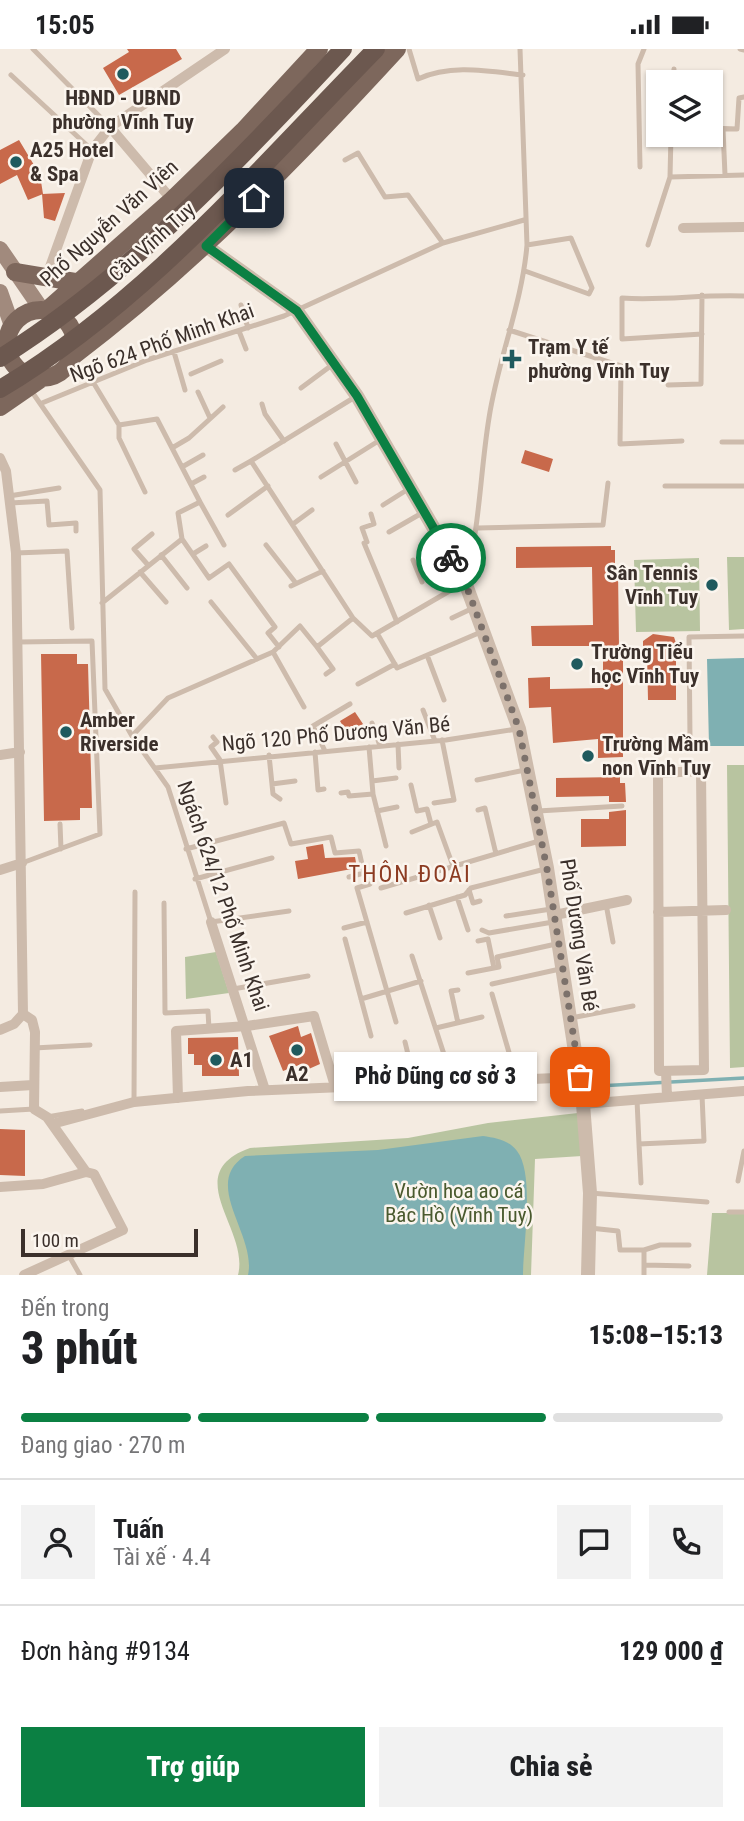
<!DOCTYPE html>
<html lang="vi">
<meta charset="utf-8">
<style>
:root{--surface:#fff;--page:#f2f2f2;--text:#202124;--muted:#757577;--line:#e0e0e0;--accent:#0b8043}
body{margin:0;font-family:"Roboto Condensed",sans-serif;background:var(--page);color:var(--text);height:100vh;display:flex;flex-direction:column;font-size:26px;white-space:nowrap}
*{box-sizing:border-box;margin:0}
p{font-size:23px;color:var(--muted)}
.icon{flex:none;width:38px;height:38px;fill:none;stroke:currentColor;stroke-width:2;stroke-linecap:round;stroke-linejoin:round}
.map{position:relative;height:1226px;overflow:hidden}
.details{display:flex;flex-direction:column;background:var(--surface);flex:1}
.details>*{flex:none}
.buttons{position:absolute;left:646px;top:21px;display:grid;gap:14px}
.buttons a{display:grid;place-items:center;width:77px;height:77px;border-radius:0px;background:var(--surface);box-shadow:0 2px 5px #0004;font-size:35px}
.scale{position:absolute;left:21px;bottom:18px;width:177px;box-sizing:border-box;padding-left:7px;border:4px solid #3b302b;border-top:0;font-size:19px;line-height:24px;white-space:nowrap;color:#3b302b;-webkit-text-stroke:5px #fbf5ee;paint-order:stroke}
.pin{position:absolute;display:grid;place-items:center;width:60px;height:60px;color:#fff;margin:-30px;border-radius:14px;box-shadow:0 4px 10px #0006}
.courier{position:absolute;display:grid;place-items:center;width:70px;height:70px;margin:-35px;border:5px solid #0b8043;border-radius:50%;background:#fff;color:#222;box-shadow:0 2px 9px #0007}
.bubble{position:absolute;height:49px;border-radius:0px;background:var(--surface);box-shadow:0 2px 5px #0004;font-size:23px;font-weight:800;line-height:49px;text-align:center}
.overview em{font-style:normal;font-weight:800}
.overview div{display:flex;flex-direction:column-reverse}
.overview{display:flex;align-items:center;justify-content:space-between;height:119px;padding:0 21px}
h1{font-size:46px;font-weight:800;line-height:52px}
.bar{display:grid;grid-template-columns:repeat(4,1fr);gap:10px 7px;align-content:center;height:84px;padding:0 21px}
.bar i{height:9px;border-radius:5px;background:var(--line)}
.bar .active{background:var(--accent)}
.bar p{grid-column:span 4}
.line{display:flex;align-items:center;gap:18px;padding:0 21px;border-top:2px solid var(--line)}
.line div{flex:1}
.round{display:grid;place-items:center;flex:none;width:74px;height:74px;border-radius:0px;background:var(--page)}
.cta{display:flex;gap:14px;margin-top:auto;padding:14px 21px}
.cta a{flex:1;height:80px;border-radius:0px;background:var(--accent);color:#fff;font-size:28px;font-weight:800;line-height:80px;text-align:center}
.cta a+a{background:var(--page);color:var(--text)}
.status{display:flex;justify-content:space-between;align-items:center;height:49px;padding:0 35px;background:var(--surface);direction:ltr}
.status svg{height:19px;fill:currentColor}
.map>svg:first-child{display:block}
.green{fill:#b8c4a0}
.water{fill:#7fb0b2}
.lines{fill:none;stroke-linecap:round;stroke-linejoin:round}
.stream{stroke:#7fb0b2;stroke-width:3.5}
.building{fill:#c8694b}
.service{stroke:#cdbbac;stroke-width:5}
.minor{stroke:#cdbbac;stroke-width:10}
.tertiary{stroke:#cdbbac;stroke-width:14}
.secondary{stroke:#a18a7d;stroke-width:16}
.primary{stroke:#7d675c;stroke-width:18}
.trunk-bridge{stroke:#6c584f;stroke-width:18}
.done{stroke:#7c716b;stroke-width:7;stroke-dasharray:0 12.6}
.route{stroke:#0b8043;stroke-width:9}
.poi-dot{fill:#1f5a5e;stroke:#fbf5ee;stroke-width:2.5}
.labels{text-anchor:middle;stroke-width:5;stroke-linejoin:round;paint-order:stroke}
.poi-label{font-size:21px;font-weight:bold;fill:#3b302b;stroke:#fbf5ee;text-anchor:start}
.street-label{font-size:21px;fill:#3b302b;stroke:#fbf5ee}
.park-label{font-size:21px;fill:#4a5a2e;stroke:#fbf5ee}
.neighbourhood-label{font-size:23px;letter-spacing:2px;fill:#8c3b22;stroke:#fbf5ee}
</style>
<div class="status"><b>15:05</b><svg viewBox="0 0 49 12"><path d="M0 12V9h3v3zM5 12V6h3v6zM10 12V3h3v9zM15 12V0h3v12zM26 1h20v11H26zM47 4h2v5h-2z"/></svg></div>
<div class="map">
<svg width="744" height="1226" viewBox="0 0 744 1226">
<rect width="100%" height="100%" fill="#f4ebe1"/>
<!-- green -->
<path class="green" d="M 727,508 L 744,508 L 744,580 L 729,581 Z
M 699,509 L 700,582 L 636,583 L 634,511 Z
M 727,716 L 744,716 L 744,1018 L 730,1019 Z
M 216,903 L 229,944 L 186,950 L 185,908 Z
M 578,1064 L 582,1107 L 535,1110 L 531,1226 L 238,1226 C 250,1180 178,1125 250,1099 L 408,1089 L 488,1074 Z
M 712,1164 L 744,1164 L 744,1226 L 707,1226 Z"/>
<!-- water -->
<path class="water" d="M 744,609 L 744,697 L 709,697 L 707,610 Z
M 483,1087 C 496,1089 509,1091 517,1102 C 535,1125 523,1196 523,1226 L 248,1226 C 257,1186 201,1135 245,1107 L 378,1101 Z"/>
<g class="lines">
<!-- stream -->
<path class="stream" d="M 598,1037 L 744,1029"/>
</g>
<!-- building -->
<path class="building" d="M 127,0 L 176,0 L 182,10 L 119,46 L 103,19 L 129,3 Z
M 19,91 L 40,126 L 43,145 L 28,151 L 17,126 L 0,135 L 0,101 Z
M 65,144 L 55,172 L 44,169 L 42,145 Z
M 525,401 L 553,410 L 549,423 L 521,414 Z
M 611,497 L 611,501 L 615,501 L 615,521 L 618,521 L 619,598 L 623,598 L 623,708 L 598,709 L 598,690 L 553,694 L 551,658 L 529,659 L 528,629 L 550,628 L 550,640 L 603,639 L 603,603 L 596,597 L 532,597 L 531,577 L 593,576 L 592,518 L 516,519 L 516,498 Z
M 653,585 L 674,588 L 676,594 L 676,651 L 648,651 L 647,604 L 643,604 L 643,592 Z
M 41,605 L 77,605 L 77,615 L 88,615 L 92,759 L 80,759 L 80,771 L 44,772 Z
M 355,663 L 363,675 L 347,684 L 340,672 Z
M 620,728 L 620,734 L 625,734 L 626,753 L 609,753 L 609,747 L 556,748 L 556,729 Z
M 626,761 L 626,797 L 581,798 L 581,770 L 609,770 L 609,763 Z
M 323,795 L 325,809 L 355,808 L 357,819 L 298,830 L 295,812 L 308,810 L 306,798 Z
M 298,977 L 301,988 L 311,984 L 320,1015 L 302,1023 L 299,1016 L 283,1022 L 269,987 Z
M 238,988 L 239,1027 L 202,1027 L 202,1016 L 194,1016 L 194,1005 L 188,1005 L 188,989 Z
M 0,1080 L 25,1081 L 25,1127 L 0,1126 Z"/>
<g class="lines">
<!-- service -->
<path class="service" d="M 33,0 L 110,78
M 409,0 L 418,30 C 451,15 487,22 523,26
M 740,0 L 744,1
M 11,26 L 92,101
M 673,33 L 674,20
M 710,79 L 737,80 L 739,49 L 744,48
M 723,80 L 725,126
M 345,111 L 358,104 L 385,148 L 408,146 L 443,194
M 640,118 L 638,15 L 644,0
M 670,128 L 671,86
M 648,196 L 670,128 L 744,126
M 525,222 L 589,245 L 592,239 L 571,189 L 527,196
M 241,256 L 248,279
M 509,281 L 621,317 L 620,395 L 682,392
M 239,282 L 246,300
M 702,285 L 622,290 L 622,249 C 663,252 703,245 744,247
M 174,303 L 185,341
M 191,325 L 221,312
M 93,333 L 119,376 L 157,370 L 200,453 L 178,464 L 182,490 L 209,529 L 229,515 L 275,578 L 268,584 L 279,598
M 668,336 L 701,335 L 702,246
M 301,339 L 332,316
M 30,340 L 100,441 L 105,640 L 132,687 L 168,738 L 211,873 L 289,862
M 198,343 L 210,369
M 355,348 L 251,412 L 353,569 L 372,587 L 465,533 C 480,479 480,424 489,369 C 498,310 522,255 527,196 L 520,0
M 42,354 L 147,311 L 284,267 L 443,194 L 524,171
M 262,355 L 265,365 L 284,392
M 119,376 L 119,389 L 145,443
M 722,393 L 744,393
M 336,395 L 356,433
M 172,399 L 189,389 L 223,358
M 182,418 L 203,406
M 235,421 L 251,412
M 321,428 L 380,391
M 191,435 L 204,428
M 665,437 L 744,437
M 9,447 L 59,439
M 200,453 L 224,496
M 10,454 L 47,452 L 49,476 L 76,474 L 76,482
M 383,456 L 410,439
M 371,465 L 374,475 L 362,479 L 367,493 L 364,494 L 397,573
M 228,466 L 268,437
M 293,475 L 312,461
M 478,479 L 603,476 L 608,434
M 389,483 L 422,464
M 266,496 L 295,533
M 16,504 L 67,502 L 72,579
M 193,505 L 206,497
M 161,506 L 187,539
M 413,511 L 422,533
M 148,516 L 134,500 L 152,485
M 140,523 L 166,553
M 420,528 L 449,512
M 291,537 L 323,522
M 211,553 L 257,610
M 102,554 L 182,490
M 452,569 L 471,560
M 377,584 L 397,619 L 481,583
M 18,593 L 92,592 L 100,785 L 22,814
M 317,598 L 333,620 L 326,625
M 273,603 L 304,658
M 427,606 L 444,651
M 358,635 L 395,615
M 423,661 L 435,692
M 372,674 L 380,697
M 132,687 L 168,649 L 273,603 L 300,577 L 317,598 L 353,569
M 213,688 L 217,693 L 211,698 L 220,711 L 226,754
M 690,690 L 689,588 L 744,587
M 398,695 L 399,719
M 369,698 L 373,745 L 386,797
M 325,702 L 313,677 L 350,655
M 315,703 L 318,741 L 324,740
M 269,706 L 273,745 L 280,750
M 155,719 L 446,691 L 517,680
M 477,731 L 525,721
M 372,732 L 396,729
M 272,735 L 295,732
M 411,736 L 417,762 L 427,760 L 431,775
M 341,744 L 348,743 L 349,747 L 373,745
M 434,754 L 454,751 L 442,691
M 478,761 L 485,759 L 496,805
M 377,762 L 397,758
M 538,762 L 622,757
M 60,775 L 61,800
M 412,783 L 437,773 L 453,817
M 186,800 L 284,774 L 291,795 L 331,788 L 335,804 L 359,802 L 364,824 L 349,828
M 195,830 L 272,809
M 370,835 L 357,839 L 396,973
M 381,839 L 539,792
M 469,841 L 473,854 L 480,852
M 457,848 L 468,881
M 164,854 L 165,964 L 208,962 L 209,980
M 606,855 L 613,893
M 429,856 L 440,889
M 406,864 L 465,846 L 471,839 L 545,820
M 506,867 L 551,860
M 344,879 L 367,873
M 482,881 L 489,884 L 553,873
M 345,890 L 371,987
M 478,892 L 488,890 L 494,919
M 412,907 L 453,1033
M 468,924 L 499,918 L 497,908 L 556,895
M 492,935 L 560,920
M 233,940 L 308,927
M 458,941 L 451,942 L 458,974
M 492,945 L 517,1031
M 361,950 L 421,932
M 571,969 L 633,957
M 436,979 L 482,968
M 405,993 L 415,1034
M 34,999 L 90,996
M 637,1051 L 639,1095 L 704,1092 L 702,1046
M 134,1053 L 135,843
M 0,1062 L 34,1060
M 47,1068 L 82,1062
M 639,1095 L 641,1134
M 738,1132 L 744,1102
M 590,1144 L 707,1153
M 729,1163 L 744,1163
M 590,1179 L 618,1182 L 620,1201 L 644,1201 L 644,1226
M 644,1201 L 660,1196 L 689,1196
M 68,1205 L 80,1226
M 644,1216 L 689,1217"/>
<!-- minor -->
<path class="minor" d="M 110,78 L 172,151
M 683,179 L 744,178
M 46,229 L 92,101 L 110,78 L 225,0
M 0,409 L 6,422 L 16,504 L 23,965
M 0,706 L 20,703
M 701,722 L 704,1021 L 659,1022 L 658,724 Z
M 0,821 L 22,814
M 658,863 L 726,861
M 555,866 L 627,851
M 211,873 L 265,1041
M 23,965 L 32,971 L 35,983 L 34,1060 L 47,1068 L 86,1123 L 94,1125 L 123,1181 L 24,1226
M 0,981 L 14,975 L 23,965
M 666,1022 L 667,1048
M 0,1038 L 33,1036
M 178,1049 L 176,982 L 247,977 L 314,967 L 335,1037
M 583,1055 L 744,1042
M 52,1075 L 134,1053 L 248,1042 L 580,1028
M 0,1138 L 43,1135 L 86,1123"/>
<!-- tertiary -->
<path class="tertiary" d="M 206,197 L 297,262 L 357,347 L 465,533 L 519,680 L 547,819 L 583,1055 L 590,1144 L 588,1226"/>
<!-- secondary -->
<path class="secondary" d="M 0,200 L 42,261
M 0,243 L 12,277"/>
<!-- primary -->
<path class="primary" d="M 15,223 L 75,233
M7 295a34 34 0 1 1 68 0a34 34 0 1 1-68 0Z
M 46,262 L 172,151 L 243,82 L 319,0
M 73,307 C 192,217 296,110 397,0
M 0,358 L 42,329"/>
<!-- trunk-bridge -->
<path class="trunk-bridge" d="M 0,309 C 127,230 242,109 343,0
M 0,340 C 146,253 258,120 376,0"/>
</g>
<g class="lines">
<!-- done -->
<path class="done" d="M 451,509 L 465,533 L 519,680 L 547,820 L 580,1028"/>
<!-- route -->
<path class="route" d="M 254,149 L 206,197 L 297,262 L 357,347 L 451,509"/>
</g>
<!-- markers -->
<g class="poi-dot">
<circle cx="123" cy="25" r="7"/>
<circle cx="16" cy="113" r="7"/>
<path d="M508.5 299.5h7v7h7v7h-7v7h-7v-7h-7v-7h7z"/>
<circle cx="712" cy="536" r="7"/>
<circle cx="577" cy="615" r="7"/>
<circle cx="66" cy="683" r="7"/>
<circle cx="588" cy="707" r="7"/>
<circle cx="297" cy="1001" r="7"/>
<circle cx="216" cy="1011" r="7"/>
</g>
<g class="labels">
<!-- poi labels -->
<g class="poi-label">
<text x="123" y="56" text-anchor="middle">HĐND - UBND<tspan x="123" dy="24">phường Vĩnh Tuy</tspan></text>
<text x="30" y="108">A25 Hotel<tspan x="30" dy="24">&amp; Spa</tspan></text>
<text x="528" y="305">Trạm Y tế<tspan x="528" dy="24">phường Vĩnh Tuy</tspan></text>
<text x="698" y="531" text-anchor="end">Sân Tennis<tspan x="698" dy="24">Vĩnh Tuy</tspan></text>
<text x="591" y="610">Trường Tiểu<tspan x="591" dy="24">học Vĩnh Tuy</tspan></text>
<text x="80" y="678">Amber<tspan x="80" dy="24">Riverside</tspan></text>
<text x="602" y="702">Trường Mầm<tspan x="602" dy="24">non Vĩnh Tuy</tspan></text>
<text x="230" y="1018">A1</text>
<text x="297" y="1032" text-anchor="middle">A2</text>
</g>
<!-- street labels -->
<g class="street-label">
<text transform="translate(109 174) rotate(-42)" y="7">Phố Nguyễn Văn Viên</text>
<text transform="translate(152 193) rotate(-42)" y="7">Cầu Vĩnh Tuy</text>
<text transform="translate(162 294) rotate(-20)" y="7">Ngõ 624 Phố Minh Khai</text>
<text transform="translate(336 685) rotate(-5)" y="7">Ngõ 120 Phố Dương Văn Bé</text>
<text transform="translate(223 847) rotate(71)" y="7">Ngách 624/12 Phố Minh Khai</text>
<text transform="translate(579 886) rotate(81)" y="7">Phố Dương Văn Bé</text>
</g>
<!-- park labels -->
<g class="park-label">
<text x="459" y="1149">Vườn hoa ao cá<tspan x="459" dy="24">Bác Hồ (Vĩnh Tuy)</tspan></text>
</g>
<!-- neighbourhood labels -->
<g class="neighbourhood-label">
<text x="410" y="833">THÔN ĐOÀI</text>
</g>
</g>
</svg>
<div class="buttons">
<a><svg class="icon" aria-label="layers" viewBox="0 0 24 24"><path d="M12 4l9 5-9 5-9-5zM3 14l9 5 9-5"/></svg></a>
</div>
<div class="scale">100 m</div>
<div class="pin" style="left:580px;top:1028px;background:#ea580c"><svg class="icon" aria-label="bag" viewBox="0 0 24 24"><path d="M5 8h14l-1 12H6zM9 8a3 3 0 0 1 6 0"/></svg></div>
<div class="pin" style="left:254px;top:149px;background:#1f2937"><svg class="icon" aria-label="home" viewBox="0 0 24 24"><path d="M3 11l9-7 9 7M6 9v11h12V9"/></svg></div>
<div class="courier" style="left:451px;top:509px"><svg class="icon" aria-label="bike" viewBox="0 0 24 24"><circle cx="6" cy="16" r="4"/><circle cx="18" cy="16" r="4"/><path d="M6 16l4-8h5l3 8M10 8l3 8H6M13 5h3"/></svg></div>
<div class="bubble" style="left:334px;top:1003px;width:203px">Phở Dũng cơ sở 3</div>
</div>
<section class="details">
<div class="overview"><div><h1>3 phút</h1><p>Đến trong</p></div><em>15:08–15:13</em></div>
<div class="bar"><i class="active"></i><i class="active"></i><i class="active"></i><i></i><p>Đang giao · 270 m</p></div>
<div class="line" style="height:126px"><a class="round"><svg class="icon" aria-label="person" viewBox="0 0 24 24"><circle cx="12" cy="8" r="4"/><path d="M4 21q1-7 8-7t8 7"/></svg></a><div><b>Tuấn</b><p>Tài xế · 4.4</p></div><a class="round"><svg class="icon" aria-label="chat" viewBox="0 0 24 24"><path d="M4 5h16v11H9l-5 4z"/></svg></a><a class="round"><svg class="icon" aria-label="phone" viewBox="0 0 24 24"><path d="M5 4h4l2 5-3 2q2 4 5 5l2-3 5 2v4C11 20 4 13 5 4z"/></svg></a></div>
<div class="line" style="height:91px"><div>Đơn hàng #9134</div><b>129 000 ₫</b></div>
<div class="cta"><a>Trợ giúp</a><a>Chia sẻ</a></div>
</section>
